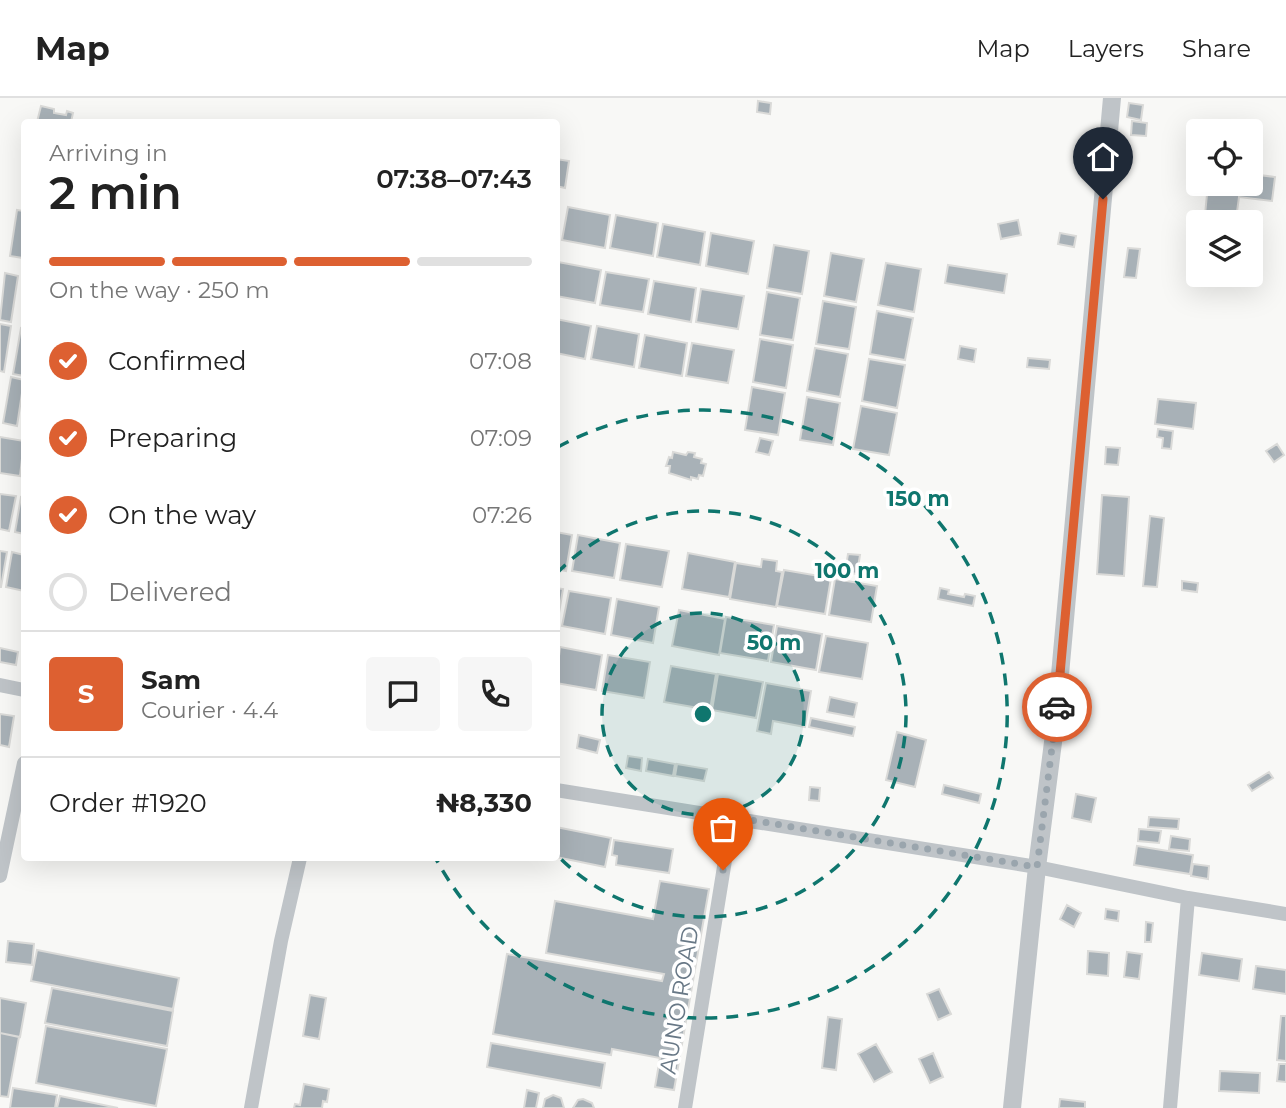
<!DOCTYPE html>
<meta charset="utf-8">
<style>
:root{--surface:#fff;--page:#f6f6f6;--text:#222;--muted:#767676;--line:#e0e0e0;--accent:#dd6031}
body{margin:0;font-family:Montserrat,sans-serif;background:var(--page);color:var(--text);height:100vh;display:flex;flex-direction:column;font-size:26px;white-space:nowrap}
*{box-sizing:border-box;margin:0}
p{font-size:23px;color:var(--muted)}
.icon{flex:none;width:38px;height:38px;fill:none;stroke:currentColor;stroke-width:2;stroke-linecap:round;stroke-linejoin:round}
.map{position:relative;flex:1;overflow:hidden}
.sheet{position:absolute;left:21px;top:21px;width:539px;height:742px;display:flex;flex-direction:column;background:var(--surface);border-radius:7px;box-shadow:0 7px 28px #0002}
.sheet>*{flex:none}
.tools{position:absolute;left:1186px;top:21px;display:grid;gap:14px}
.tools a{display:grid;place-items:center;width:77px;height:77px;border-radius:7px;background:var(--surface);box-shadow:0 7px 28px #0002;font-size:35px}
.pin{position:absolute;display:grid;place-items:center;width:60px;height:60px;color:#fff;margin:-72px -30px;border-radius:50% 50% 50% 0;rotate:-45deg;box-shadow:0 0 7px #0007}
.pin .icon{rotate:45deg}
.courier{position:absolute;display:grid;place-items:center;width:70px;height:70px;margin:-35px;border:5px solid #dd6031;border-radius:50%;background:#fff;color:#222;box-shadow:0 2px 9px #0007}
.head em{font-style:normal;font-weight:600}
.head div{display:flex;flex-direction:column-reverse}
.head{display:flex;align-items:center;justify-content:space-between;height:119px;padding:0 28px}
h1{font-size:46px;font-weight:600;line-height:52px}
.bar{display:grid;grid-template-columns:repeat(4,1fr);gap:10px 7px;align-content:center;height:84px;padding:0 28px}
.bar i{height:9px;border-radius:5px;background:var(--line)}
.bar .on{background:var(--accent)}
.bar p{grid-column:span 4}
.line{display:flex;align-items:center;gap:18px;padding:0 28px;border-top:2px solid var(--line)}
.line div{flex:1}
.round{display:grid;place-items:center;flex:none;width:74px;height:74px;border-radius:7px;background:var(--page)}
ol{padding:0 28px;list-style:none}
li{display:flex;align-items:center;gap:21px;height:77px}
li p{margin-inline-start:auto}
li .icon{padding:7px;border-radius:50%;background:var(--accent);color:#fff;stroke-width:4}
li:last-child{color:var(--muted)}
li i{width:38px;height:38px;border:4px solid var(--line);border-radius:50%}
header{display:flex;align-items:center;gap:42px;box-sizing:border-box;height:98px;padding:0 35px;background:var(--surface);border-bottom:2px solid var(--line)}
header strong{font-size:33px}
nav{display:flex;gap:38px;margin-inline-start:auto;font-size:24px}
.map>svg:first-child{display:block}
.building{fill:#a8b1b7;stroke:#dadad8;stroke-width:2}
.lines{fill:none;stroke-linecap:round;stroke-linejoin:round}
.minor{stroke:#bfc4c8;stroke-width:14}
.tertiary{stroke:#bfc4c8;stroke-width:18}
.done{stroke:#9aa5ad;stroke-width:7;stroke-dasharray:0 12.6}
.route{stroke:#dd6031;stroke-width:9}
.ring{fill:none;stroke:#0f766e;stroke-width:3.5;stroke-dasharray:12 9}
.labels{text-anchor:middle;stroke-width:7;stroke-linejoin:round;paint-order:stroke}
.street-label{font-size:23px;fill:#687886;stroke:#fff}
.centre{fill:#0f766e;stroke:#fff;stroke-width:3.5}
.ring-label{font-size:21px;text-anchor:middle;font-weight:bold;fill:#0f766e;stroke:#fff;stroke-width:7;stroke-linejoin:round;paint-order:stroke}
</style>
<header>
<strong>Map</strong>
<nav><a>Map</a><a>Layers</a><a>Share</a></nav>
</header>
<div class="map">
<svg width="1286" height="1010" viewBox="0 0 1286 1010">
<rect width="100%" height="100%" fill="#f8f8f6"/>
<!-- building -->
<path class="building" d="M 758,3 L 771,5 L 770,16 L 757,14 Z
M 1129,5 L 1143,7 L 1141,22 L 1127,19 Z
M 41,8 L 54,11 L 54,15 L 66,17 L 67,13 L 73,15 L 71,24 L 37,24 Z
M 1132,23 L 1147,25 L 1146,38 L 1131,37 Z
M 556,61 L 569,63 L 565,90 L 556,88 Z
M 1251,76 L 1275,79 L 1272,103 L 1239,99 L 1237,114 L 1229,113 L 1228,120 L 1205,117 L 1208,86 L 1251,86 Z
M 568,109 L 610,117 L 605,150 L 562,142 Z
M 17,112 L 24,113 L 23,160 L 10,158 Z
M 616,117 L 658,125 L 653,158 L 610,150 Z
M 1018,122 L 1021,137 L 1001,141 L 998,126 Z
M 663,126 L 705,134 L 700,167 L 657,159 Z
M 711,135 L 754,143 L 748,176 L 706,168 Z
M 1060,135 L 1076,138 L 1074,149 L 1058,146 Z
M 774,147 L 809,153 L 802,196 L 767,190 Z
M 1128,150 L 1140,151 L 1136,180 L 1124,179 Z
M 831,155 L 864,161 L 856,204 L 824,198 Z
M 558,164 L 601,172 L 595,205 L 556,198 Z
M 886,165 L 921,171 L 914,214 L 878,207 Z
M 948,167 L 1007,176 L 1004,195 L 945,185 Z
M 606,174 L 649,181 L 643,214 L 600,207 Z
M 5,175 L 18,178 L 11,224 L 0,222 Z
M 654,183 L 696,190 L 691,224 L 648,216 Z
M 701,191 L 744,198 L 738,231 L 696,224 Z
M 767,194 L 800,200 L 793,242 L 760,237 Z
M 823,203 L 856,209 L 849,251 L 816,246 Z
M 877,213 L 913,220 L 905,262 L 870,256 Z
M 556,221 L 591,228 L 585,261 L 556,255 Z
M 0,226 L 11,228 L 4,274 L 0,273 Z
M 597,228 L 639,236 L 634,269 L 591,261 Z
M 21,230 L 24,231 L 24,278 L 13,276 Z
M 645,237 L 687,245 L 682,278 L 639,270 Z
M 760,241 L 793,247 L 786,290 L 753,284 Z
M 692,245 L 734,252 L 728,285 L 686,278 Z
M 960,248 L 976,251 L 974,264 L 958,261 Z
M 815,250 L 848,256 L 840,299 L 807,293 Z
M 1028,260 L 1050,262 L 1049,271 L 1027,269 Z
M 869,261 L 905,267 L 897,310 L 862,303 Z
M 11,279 L 24,282 L 17,328 L 3,325 Z
M 752,289 L 785,295 L 778,337 L 745,332 Z
M 807,299 L 840,305 L 833,347 L 800,342 Z
M 1158,301 L 1196,305 L 1193,331 L 1155,326 Z
M 861,308 L 897,315 L 889,357 L 853,351 Z
M 1158,331 L 1173,333 L 1171,351 L 1162,350 L 1163,340 L 1157,339 Z
M 0,339 L 24,343 L 20,378 L 0,375 Z
M 760,340 L 773,343 L 769,357 L 756,354 Z
M 1277,346 L 1284,357 L 1274,364 L 1266,353 Z
M 1106,349 L 1120,350 L 1118,367 L 1105,366 Z
M 673,354 L 686,357 L 688,354 L 695,355 L 694,359 L 702,361 L 701,365 L 706,366 L 703,378 L 699,377 L 698,381 L 691,379 L 691,382 L 669,375 L 670,368 L 666,368 L 669,359 L 672,360 Z
M 0,396 L 16,398 L 9,433 L 0,431 Z
M 1102,397 L 1129,399 L 1124,478 L 1097,476 Z
M 21,399 L 24,400 L 24,436 L 15,434 Z
M 1150,418 L 1164,420 L 1157,489 L 1143,488 Z
M 556,434 L 572,437 L 566,473 L 556,471 Z
M 578,437 L 620,445 L 614,480 L 572,473 Z
M 626,446 L 669,453 L 662,489 L 620,482 Z
M 0,453 L 7,454 L 1,489 L 0,489 Z
M 12,454 L 24,457 L 24,493 L 6,489 Z
M 688,455 L 735,464 L 729,499 L 682,491 Z
M 848,456 L 860,457 L 857,476 L 845,474 Z
M 762,461 L 777,463 L 776,473 L 782,474 L 776,509 L 730,501 L 736,465 L 761,469 Z
M 784,472 L 831,480 L 825,516 L 777,508 Z
M 835,481 L 877,488 L 871,524 L 829,517 Z
M 1182,483 L 1198,485 L 1197,494 L 1182,492 Z
M 556,490 L 563,491 L 557,527 L 556,527 Z
M 940,490 L 949,492 L 948,496 L 964,499 L 965,496 L 975,498 L 973,508 L 938,501 Z
M 569,493 L 611,500 L 605,536 L 562,528 Z
M 617,501 L 659,509 L 653,545 L 611,537 Z
M 679,512 L 725,521 L 719,557 L 672,548 Z
M 726,519 L 774,527 L 768,563 L 720,555 Z
M 777,528 L 822,536 L 816,572 L 771,564 Z
M 826,538 L 868,545 L 862,581 L 819,574 Z
M 560,549 L 602,557 L 596,592 L 556,585 Z
M 0,550 L 18,554 L 16,567 L 0,564 Z
M 608,557 L 650,564 L 644,600 L 602,593 Z
M 671,568 L 716,576 L 710,612 L 664,604 Z
M 718,576 L 763,584 L 756,620 L 712,612 Z
M 766,585 L 811,593 L 805,629 L 773,623 L 771,636 L 757,633 Z
M 830,599 L 857,605 L 854,619 L 827,614 Z
M 0,616 L 14,618 L 9,649 L 0,647 Z
M 811,620 L 855,629 L 853,638 L 809,629 Z
M 897,634 L 926,642 L 915,689 L 886,682 Z
M 579,637 L 600,642 L 597,655 L 577,650 Z
M 628,658 L 642,660 L 641,673 L 626,670 Z
M 648,661 L 675,666 L 673,678 L 646,673 Z
M 677,666 L 707,671 L 704,683 L 675,678 Z
M 1269,674 L 1273,680 L 1252,693 L 1248,687 Z
M 944,687 L 981,696 L 979,705 L 942,696 Z
M 810,689 L 820,690 L 819,703 L 809,702 Z
M 1076,696 L 1096,700 L 1091,724 L 1072,720 Z
M 1149,719 L 1179,721 L 1178,731 L 1148,729 Z
M 556,729 L 611,740 L 605,769 L 556,759 Z
M 1139,731 L 1161,733 L 1159,745 L 1138,743 Z
M 1171,738 L 1190,741 L 1189,753 L 1169,751 Z
M 614,742 L 673,751 L 669,775 L 616,767 L 617,758 L 612,757 Z
M 1137,748 L 1193,757 L 1190,776 L 1134,767 Z
M 1193,766 L 1209,768 L 1208,781 L 1191,778 Z
M 660,783 L 709,791 L 674,992 L 655,989 L 660,960 L 612,951 L 611,957 L 493,936 L 507,856 L 662,883 L 664,876 L 546,855 L 555,803 L 653,821 Z
M 1067,807 L 1081,815 L 1074,829 L 1060,821 Z
M 1106,811 L 1119,813 L 1118,823 L 1105,821 Z
M 1146,824 L 1153,825 L 1151,844 L 1145,844 Z
M 8,843 L 34,846 L 32,867 L 6,864 Z
M 37,852 L 179,880 L 173,911 L 31,883 Z
M 1088,853 L 1109,855 L 1108,878 L 1087,876 Z
M 1127,854 L 1142,856 L 1139,881 L 1124,879 Z
M 1202,855 L 1242,861 L 1239,883 L 1199,877 Z
M 1256,868 L 1286,872 L 1286,896 L 1253,891 Z
M 52,890 L 173,913 L 167,948 L 45,925 Z
M 939,891 L 951,916 L 938,922 L 927,896 Z
M 310,897 L 326,900 L 319,941 L 303,938 Z
M 0,900 L 26,905 L 20,939 L 0,935 Z
M 1281,918 L 1286,918 L 1286,963 L 1277,962 Z
M 828,919 L 842,921 L 836,972 L 822,970 Z
M 46,928 L 167,951 L 156,1008 L 36,985 Z
M 0,935 L 19,939 L 8,999 L 0,998 Z
M 491,945 L 605,965 L 601,990 L 487,969 Z
M 876,946 L 892,974 L 874,984 L 858,956 Z
M 933,955 L 943,979 L 930,985 L 919,961 Z
M 1279,966 L 1286,966 L 1286,984 L 1277,983 Z
M 1220,973 L 1260,975 L 1259,995 L 1219,993 Z
M 304,986 L 329,991 L 327,1004 L 323,1003 L 322,1010 L 294,1010 L 295,1006 L 300,1007 Z
M 13,990 L 57,997 L 55,1010 L 10,1010 Z
M 527,992 L 539,995 L 536,1010 L 524,1010 Z
M 553,997 L 561,1000 L 564,1010 L 543,1010 L 545,1001 Z
M 60,998 L 118,1010 L 57,1010 Z
M 583,1001 L 592,1005 L 594,1010 L 573,1010 L 578,1002 Z
M 1060,1001 L 1085,1004 L 1085,1010 L 1059,1010 Z"/>
<g class="lines">
<!-- minor -->
<path class="minor" d="M 0,587 L 24,592
M 556,692 L 1037,769 L 1188,800 L 1286,816
M 0,778 L 24,665
M 251,1010 L 281,843 L 300,760
M 685,1010 L 732,719
M 1170,1010 L 1188,800"/>
<!-- tertiary -->
<path class="tertiary" d="M 1012,1010 L 1037,769 L 1056,621 L 1112,0"/>
</g>
<g class="lines">
<!-- done -->
<path class="done" d="M 723,772 L 732,719 L 1037,769 L 1057,609"/>
<!-- route -->
<path class="route" d="M 1057,609 L 1103,101"/>
</g>
<!-- distance rings -->
<circle cx="703" cy="616" r="101" fill="#0f766e" fill-opacity=".12"/>
<g class="ring">
<circle cx="703" cy="616" r="101"/>
<path d="M557 475A203 203 0 1 1 557 757"/>
<path d="M558 349A304 304 0 1 1 436 761"/>
</g>
<g class="labels">
<!-- street labels -->
<g class="street-label">
<text transform="translate(679 902) rotate(-81)" y="8">AUNO ROAD</text>
</g>
</g>
<circle cx="703" cy="616" r="10" class="centre"/>
<g class="ring-label">
<text x="918" y="408">150 m</text>
<text x="847" y="480">100 m</text>
<text x="774" y="552">50 m</text>
</g>
</svg>
<div class="tools">
<a><svg class="icon" aria-label="locate" viewBox="0 0 24 24"><circle cx="12" cy="12" r="6"/><path d="M12 2v4M12 18v4M2 12h4M18 12h4"/></svg></a>
<a><svg class="icon" aria-label="layers" viewBox="0 0 24 24"><path d="M12 4l9 5-9 5-9-5zM3 14l9 5 9-5"/></svg></a>
</div>
<div class="pin" style="left:723px;top:772px;background:#ea580c"><svg class="icon" aria-label="bag" viewBox="0 0 24 24"><path d="M5 8h14l-1 12H6zM9 8a3 3 0 0 1 6 0"/></svg></div>
<div class="pin" style="left:1103px;top:101px;background:#1f2937"><svg class="icon" aria-label="home" viewBox="0 0 24 24"><path d="M3 11l9-7 9 7M6 9v11h12V9"/></svg></div>
<div class="courier" style="left:1057px;top:609px"><svg class="icon" aria-label="car" viewBox="0 0 24 24"><path d="M5 17H2v-5l4-1 3-4h7l3 4 3 1v5h-3M9 17h6M6 11h13"/><circle cx="7" cy="17" r="2"/><circle cx="17" cy="17" r="2"/></svg></div>
<section class="sheet">
<div class="head"><div><h1>2 min</h1><p>Arriving in</p></div><em>07:38–07:43</em></div>
<div class="bar"><i class="on"></i><i class="on"></i><i class="on"></i><i></i><p>On the way · 250 m</p></div>
<ol>
<li><svg class="icon" aria-label="check" viewBox="0 0 24 24"><path d="M5 12l5 5 9-10"/></svg>Confirmed<p>07:08</p></li>
<li><svg class="icon" aria-label="check" viewBox="0 0 24 24"><path d="M5 12l5 5 9-10"/></svg>Preparing<p>07:09</p></li>
<li><svg class="icon" aria-label="check" viewBox="0 0 24 24"><path d="M5 12l5 5 9-10"/></svg>On the way<p>07:26</p></li>
<li><i></i>Delivered</li>
</ol>
<div class="line" style="height:126px"><b class="round" style="background:var(--accent);color:#fff">S</b><div><b>Sam</b><p>Courier · 4.4</p></div><a class="round"><svg class="icon" aria-label="chat" viewBox="0 0 24 24"><path d="M4 5h16v11H9l-5 4z"/></svg></a><a class="round"><svg class="icon" aria-label="phone" viewBox="0 0 24 24"><path d="M5 4h4l2 5-3 2q2 4 5 5l2-3 5 2v4C11 20 4 13 5 4z"/></svg></a></div>
<div class="line" style="height:91px"><div>Order #1920</div><b>₦8,330</b></div>
</section>
</div>
